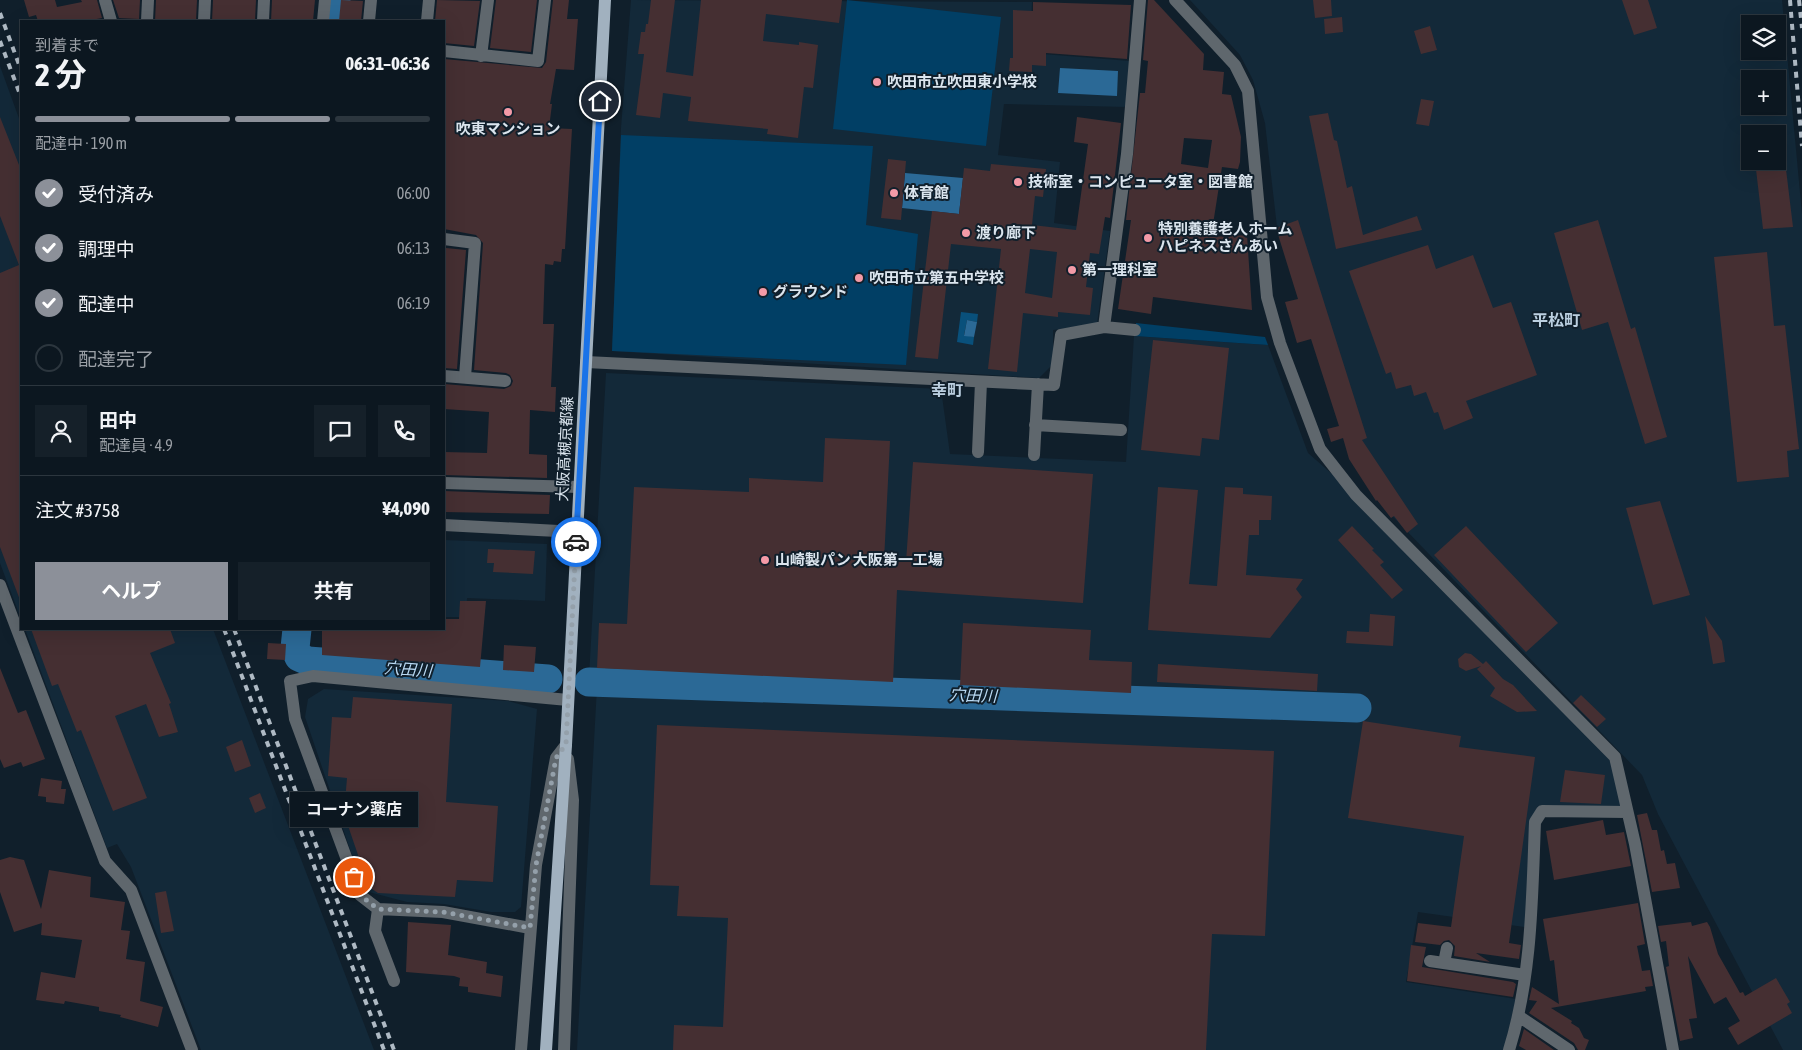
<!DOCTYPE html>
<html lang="ja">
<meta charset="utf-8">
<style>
:root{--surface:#0c1720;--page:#152029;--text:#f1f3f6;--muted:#9a9fa5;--line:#2c363e;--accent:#8c9099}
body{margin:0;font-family:"Asap Condensed","Noto Sans JP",sans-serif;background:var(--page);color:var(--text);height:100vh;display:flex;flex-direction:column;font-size:19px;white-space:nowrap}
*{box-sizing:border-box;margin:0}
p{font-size:16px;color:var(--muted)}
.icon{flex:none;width:28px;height:28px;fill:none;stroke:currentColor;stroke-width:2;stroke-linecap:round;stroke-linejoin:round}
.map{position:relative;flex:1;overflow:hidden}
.panel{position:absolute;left:20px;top:20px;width:425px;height:610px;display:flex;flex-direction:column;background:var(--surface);border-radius:0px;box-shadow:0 5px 20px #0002,0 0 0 1px var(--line)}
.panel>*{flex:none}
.buttons{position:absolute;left:1741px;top:15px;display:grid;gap:10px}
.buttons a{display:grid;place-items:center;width:45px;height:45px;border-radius:0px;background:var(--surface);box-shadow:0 5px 20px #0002,0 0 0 1px var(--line);font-size:25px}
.pin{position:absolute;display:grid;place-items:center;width:42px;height:42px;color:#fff;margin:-21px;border:2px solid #fff;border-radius:50%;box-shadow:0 1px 5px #0007}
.courier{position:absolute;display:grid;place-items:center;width:50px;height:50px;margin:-25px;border:4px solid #1a73e8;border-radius:50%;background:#fff;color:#222;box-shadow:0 1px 6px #0007}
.bubble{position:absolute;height:35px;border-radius:0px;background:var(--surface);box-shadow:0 5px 20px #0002,0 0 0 1px var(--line);font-size:16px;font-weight:700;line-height:35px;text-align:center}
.headline em{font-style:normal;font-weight:700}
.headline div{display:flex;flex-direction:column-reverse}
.headline{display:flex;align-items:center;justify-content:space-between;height:85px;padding:0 15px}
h1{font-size:32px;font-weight:700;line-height:38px}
.bar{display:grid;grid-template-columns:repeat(4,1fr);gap:8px 5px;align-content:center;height:60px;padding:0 15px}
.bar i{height:6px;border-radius:4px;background:var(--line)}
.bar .selected{background:var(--accent)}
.bar p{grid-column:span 4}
.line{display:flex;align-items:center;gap:12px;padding:0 15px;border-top:1px solid var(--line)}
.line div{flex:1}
.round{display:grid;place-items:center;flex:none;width:52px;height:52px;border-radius:0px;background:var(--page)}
ol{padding:0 15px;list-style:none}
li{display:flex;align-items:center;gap:15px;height:55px}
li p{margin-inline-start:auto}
li .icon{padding:5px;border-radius:50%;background:var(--accent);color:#fff;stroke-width:4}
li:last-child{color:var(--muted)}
li i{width:28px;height:28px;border:2px solid var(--line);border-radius:50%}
.cta{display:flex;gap:10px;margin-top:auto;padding:10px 15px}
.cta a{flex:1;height:58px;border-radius:0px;background:var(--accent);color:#fff;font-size:20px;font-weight:700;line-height:58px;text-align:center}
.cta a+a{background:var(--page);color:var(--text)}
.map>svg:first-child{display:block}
.built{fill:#132939;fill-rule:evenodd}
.green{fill:#013f65}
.forest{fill:#09507b}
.water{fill:#2b6996}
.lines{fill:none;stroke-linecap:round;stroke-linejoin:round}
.river{stroke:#2b6996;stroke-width:29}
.building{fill:#452f32;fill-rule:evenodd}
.minor{stroke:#5f676d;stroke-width:12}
.major{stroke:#a1b1bf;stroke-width:12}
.rail{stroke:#afbac4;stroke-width:4;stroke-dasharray:6 6;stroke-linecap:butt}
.done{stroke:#94a0aa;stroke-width:5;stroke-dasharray:0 9}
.route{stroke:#1a73e8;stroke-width:6}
.poi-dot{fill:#f39aa7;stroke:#101f2b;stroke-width:2}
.labels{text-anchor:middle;stroke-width:4;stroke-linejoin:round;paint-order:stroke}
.poi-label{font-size:15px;font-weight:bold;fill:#dbe5ee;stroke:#101f2b;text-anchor:start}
.street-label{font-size:15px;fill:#dbe5ee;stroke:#101f2b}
.neighbourhood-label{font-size:16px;font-weight:bold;fill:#bbcfe0;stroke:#101f2b}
.water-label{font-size:16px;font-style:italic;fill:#badaf4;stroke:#101f2b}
</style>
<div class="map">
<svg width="1802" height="1050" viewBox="0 0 1802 1050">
<rect width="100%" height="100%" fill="#101f2b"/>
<!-- built -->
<path class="built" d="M 631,0 L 1032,2 L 1030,53 L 1130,61 L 1127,107 L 1004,104 L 998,155 L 1060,162 L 1054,223 L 1110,231 L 1097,324 L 1053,330 L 1053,364 L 1039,378 L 612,351 L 621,128 Z
M 1190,0 L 1782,0 L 1802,214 L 1802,1050 L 1783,1050 L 1658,814 L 1642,775 L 1375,498 L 1349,443 L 1277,227 L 1265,123 L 1253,80 L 1240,55 ZM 1750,24 L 1778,24 L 1778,51 L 1750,51 ZM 1750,79 L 1778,79 L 1778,106 L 1750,106 ZM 1750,134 L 1778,134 L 1778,161 L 1750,161 Z
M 0,66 L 21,124 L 21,619 L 0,563 Z
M 1134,336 L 1268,345 L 1308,453 L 1356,495 L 1615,757 L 1627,812 L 1542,811 L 1531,928 L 1418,912 L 1406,982 L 1516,999 L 1504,1050 L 577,1050 L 597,687 L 1358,712 L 1358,704 L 589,677 L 606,373 L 941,389 L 950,454 L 1126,462 Z
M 444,540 L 547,544 L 545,601 L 467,598 L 466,617 L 444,617 Z
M 25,629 L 213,629 L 374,1050 L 201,1050 L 131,867 L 117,844 L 107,848 Z
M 324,689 L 508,701 L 537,709 L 521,907 L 515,912 L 491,912 L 444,904 L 407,902 L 369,892 L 357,870 L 305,717 L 308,699 Z"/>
<!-- green -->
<path class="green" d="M 847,0 L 1001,17 L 986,146 L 833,129 Z
M 621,135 L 873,146 L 866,225 L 918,234 L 906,365 L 612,351 Z
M 1136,323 L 1265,337 L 1268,345 L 1134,336 Z"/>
<!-- forest -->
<path class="forest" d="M 961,312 L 978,314 L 977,322 L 967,320 L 964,335 L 974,337 L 973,345 L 957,342 Z"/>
<!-- water -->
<path class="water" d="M 1060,68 L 1118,71 L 1117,96 L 1058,93 Z
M 905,173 L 963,178 L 959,214 L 902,208 Z
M 967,320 L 977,322 L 974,337 L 964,336 Z"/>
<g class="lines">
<!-- river -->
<path class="river" d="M 335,21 L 336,0
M 297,629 L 295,648 L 299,657 L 308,661 L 548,679
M 589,682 L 1357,708"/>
</g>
<!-- building -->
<path class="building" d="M 24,0 L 55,0 L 57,7 L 82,2 L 81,0 L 97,0 L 102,18 L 86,21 L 38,21 L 36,15 L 29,17 Z
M 113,0 L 140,0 L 139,19 L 119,18 Z
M 156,0 L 197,0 L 196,21 L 155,21 Z
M 213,0 L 256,0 L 255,21 L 212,21 Z
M 272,0 L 315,0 L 313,21 L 271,21 Z
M 341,0 L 363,1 L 361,21 L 339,21 Z
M 437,0 L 480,1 L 474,46 L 444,43 L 444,21 L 435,21 Z
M 496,0 L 537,0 L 531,52 L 490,48 Z
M 553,0 L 569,0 L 567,19 L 578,19 L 574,70 L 556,69 L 550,104 L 552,104 L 549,128 L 572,129 L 565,249 L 562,249 L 561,262 L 554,261 L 553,265 L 545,264 L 543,324 L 554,324 L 551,387 L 556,387 L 555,412 L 530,410 L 529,454 L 547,455 L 547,478 L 444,475 L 444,452 L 487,453 L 489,412 L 444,409 L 444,384 L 504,389 L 511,386 L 513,381 L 510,375 L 506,373 L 474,370 L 483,243 L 476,235 L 444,229 L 444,59 L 542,68 L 546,62 Z
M 651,0 L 675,0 L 666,72 L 693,76 L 701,0 L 842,0 L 839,23 L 766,14 L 763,41 L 799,45 L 799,42 L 818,45 L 813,88 L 804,87 L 798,138 L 767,134 L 768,129 L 688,121 L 691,97 L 663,93 L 660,118 L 636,115 L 644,54 L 638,54 L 641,32 L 645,32 L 646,24 L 648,24 Z
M 1148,0 L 1154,0 L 1204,54 L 1203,70 L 1224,72 L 1222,94 L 1231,95 L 1241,137 L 1240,162 L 1238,169 L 1222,167 L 1211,237 L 1247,235 L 1252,310 L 1153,297 L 1151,314 L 1118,309 L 1131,220 L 1126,220 L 1140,93 L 1145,93 L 1148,61 L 1143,60 ZM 1184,138 L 1212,140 L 1208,168 L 1181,164 Z
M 1313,0 L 1331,0 L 1332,16 L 1315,18 Z
M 1622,0 L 1648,0 L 1657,28 L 1634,35 Z
M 1033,2 L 1131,5 L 1127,59 L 1046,53 L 1046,66 L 1032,65 L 1032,72 L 1009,71 L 1010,58 L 1013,58 L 1013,10 L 1033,11 Z
M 1342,17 L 1343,32 L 1325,34 L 1324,19 Z
M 1430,26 L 1437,50 L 1421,54 L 1414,31 Z
M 1421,99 L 1434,101 L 1429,126 L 1416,124 Z
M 1328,113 L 1334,140 L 1337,141 L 1347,188 L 1352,186 L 1363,235 L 1417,216 L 1422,230 L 1336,249 L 1309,116 Z
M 0,117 L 21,170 L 20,600 L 0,547 L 0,273 L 19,265 L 0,216 Z
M 1077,117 L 1121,123 L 1110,218 L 1105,217 L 1099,254 L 1090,253 L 1086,287 L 1093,288 L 1090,315 L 1058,312 L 1058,317 L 1023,313 L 1017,372 L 988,369 L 1001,249 L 951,244 L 938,359 L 915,357 L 932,211 L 959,214 L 964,168 L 990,171 L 991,164 L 1046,169 L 1043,197 L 1035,196 L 1032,225 L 1076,230 L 1088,144 L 1074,142 ZM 1030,249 L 1057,252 L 1052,298 L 1025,293 Z
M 888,159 L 906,161 L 901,220 L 881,218 Z
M 1755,161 L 1785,161 L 1793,227 L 1763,229 Z
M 1298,220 L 1367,438 L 1362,440 L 1418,524 L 1407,533 L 1394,516 L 1391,518 L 1377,500 L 1376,501 L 1349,459 L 1343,438 L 1331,442 L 1327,429 L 1339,426 L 1311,339 L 1297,343 L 1285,302 L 1298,299 L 1276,228 Z
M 1598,220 L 1631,329 L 1635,327 L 1667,437 L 1645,444 L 1608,322 L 1582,330 L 1554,233 Z
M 1428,245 L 1436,269 L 1473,255 L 1493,308 L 1511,302 L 1537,375 L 1466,401 L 1473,418 L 1444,430 L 1438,412 L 1434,413 L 1426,392 L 1414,396 L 1411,385 L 1396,389 L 1391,372 L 1386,374 L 1349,271 Z
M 446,248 L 466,250 L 457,369 L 444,368 L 444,278 L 446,278 Z
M 1767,252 L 1774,326 L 1785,325 L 1799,449 L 1787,451 L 1789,477 L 1737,482 L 1714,257 Z
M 1153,340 L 1229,348 L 1219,440 L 1202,438 L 1200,456 L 1141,450 Z
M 825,438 L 890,441 L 884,561 L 906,562 L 913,462 L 1093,474 L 1083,603 L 897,590 L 893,682 L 597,668 L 599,623 L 627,624 L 634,487 L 749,492 L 749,478 L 823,482 Z
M 1158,487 L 1198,490 L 1189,584 L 1217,586 L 1225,487 L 1243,488 L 1243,494 L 1272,496 L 1271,520 L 1259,520 L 1259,535 L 1249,535 L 1246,575 L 1303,579 L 1296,589 L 1302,597 L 1270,638 L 1148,630 Z
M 444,491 L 550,495 L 549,514 L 444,512 Z
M 1660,501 L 1690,595 L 1653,605 L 1626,508 Z
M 1352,526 L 1374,549 L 1372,550 L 1384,562 L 1380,565 L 1403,590 L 1392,599 L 1338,540 Z
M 1466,526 L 1558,623 L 1526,652 L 1434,555 Z
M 488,549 L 535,551 L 533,574 L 493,572 L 494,563 L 487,563 Z
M 460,601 L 486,601 L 480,667 L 322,655 L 322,629 L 444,629 L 444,619 L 459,619 Z
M 1370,614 L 1395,616 L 1393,646 L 1346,643 L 1347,631 L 1369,632 Z
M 1705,616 L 1722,641 L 1725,662 L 1713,664 Z
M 963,623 L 1091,630 L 1089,660 L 1132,662 L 1131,693 L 960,685 Z
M 31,629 L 170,629 L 175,643 L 150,653 L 171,703 L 169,704 L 178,732 L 159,737 L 146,704 L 115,716 L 147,798 L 113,811 L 81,730 L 77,732 L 58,684 L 52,686 Z
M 268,643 L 286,644 L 285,660 L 267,659 Z
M 504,645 L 536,647 L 534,672 L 503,670 Z
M 1465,653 L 1471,654 L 1483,664 L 1486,661 L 1503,679 L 1513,685 L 1537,711 L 1517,712 L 1490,696 L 1495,688 L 1477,669 L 1481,666 L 1466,671 L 1459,667 L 1458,659 Z
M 1158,664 L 1318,674 L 1317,691 L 1157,682 Z
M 0,668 L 18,713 L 26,710 L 45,759 L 23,767 L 21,762 L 4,768 L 0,759 Z
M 1581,695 L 1606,719 L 1597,727 L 1573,703 Z
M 353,697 L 452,704 L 446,802 L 498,806 L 493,882 L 457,880 L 455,897 L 378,893 L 369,887 L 344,814 L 347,778 L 328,776 L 332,717 L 351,718 Z
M 1363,721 L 1461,736 L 1459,747 L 1535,757 L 1509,943 L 1521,945 L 1519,959 L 1476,953 L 1490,962 L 1454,956 L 1455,946 L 1449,940 L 1444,941 L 1440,945 L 1415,942 L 1418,923 L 1451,927 L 1464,836 L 1348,818 Z
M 657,725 L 1274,751 L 1265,936 L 1212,934 L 1206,1050 L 673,1050 L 674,1025 L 723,1027 L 728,918 L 677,916 L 679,886 L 650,885 Z
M 242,740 L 251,766 L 235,772 L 226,747 Z
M 1565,770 L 1605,775 L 1601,804 L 1560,802 Z
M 41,778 L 62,781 L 61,789 L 66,789 L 64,804 L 46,802 L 46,797 L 38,796 Z
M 260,793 L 266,808 L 255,813 L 249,798 Z
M 1647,813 L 1652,830 L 1657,830 L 1661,851 L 1664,850 L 1667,864 L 1675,863 L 1680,888 L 1652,892 L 1637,815 Z
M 1603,820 L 1606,835 L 1624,832 L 1631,866 L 1554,880 L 1546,831 Z
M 10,857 L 24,860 L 41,909 L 49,870 L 91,877 L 90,897 L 125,902 L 121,930 L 130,931 L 126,959 L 145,962 L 140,1001 L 163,1007 L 158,1027 L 120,1017 L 121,1015 L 99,1011 L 99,1007 L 65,1001 L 64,1004 L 36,1000 L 41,972 L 75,978 L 82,940 L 41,935 L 42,923 L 14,932 L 0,892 L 0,860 Z
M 166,891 L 174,931 L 161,933 L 155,893 Z
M 1638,903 L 1645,944 L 1637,946 L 1642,971 L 1650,970 L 1653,986 L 1645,987 L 1646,991 L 1551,1008 L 1572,1021 L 1571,1023 L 1579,1028 L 1584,1038 L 1589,1040 L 1585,1050 L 1578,1050 L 1574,1043 L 1529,1013 L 1537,1001 L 1529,1000 L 1532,987 L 1559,1004 L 1554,960 L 1550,961 L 1543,919 Z
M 408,922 L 451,925 L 448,955 L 487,962 L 486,973 L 503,976 L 501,997 L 468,992 L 468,987 L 459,986 L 460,978 L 454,976 L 406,972 Z
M 1691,922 L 1692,926 L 1707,922 L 1710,927 L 1718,954 L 1740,993 L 1743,992 L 1745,996 L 1776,978 L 1790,1002 L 1787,1004 L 1792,1013 L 1738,1045 L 1728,1028 L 1740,1021 L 1726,997 L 1714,1004 L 1688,956 L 1697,1018 L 1689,1019 L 1693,1038 L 1680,1041 L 1666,967 L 1669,966 L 1666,941 L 1661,942 L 1658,926 Z
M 1411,945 L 1426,947 L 1422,967 L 1513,982 L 1516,984 L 1513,997 L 1407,981 Z
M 1524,1029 L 1554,1050 L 1526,1050 L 1519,1046 Z"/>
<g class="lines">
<!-- minor -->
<path class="minor" d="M 105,0 L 111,21
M 1175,0 L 1235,65 L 1248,91 L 1267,297 L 1280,343 L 1320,449 L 1356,495 L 1615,757 L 1635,844 L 1673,1050
M 147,21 L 148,0
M 204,21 L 205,0
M 263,21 L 264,0
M 323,21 L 325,0
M 369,21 L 371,0
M 427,21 L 429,0
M 444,51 L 538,61 L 545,0
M 481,56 L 488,0
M 444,239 L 475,243 L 465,377
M 1104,327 L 1135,330
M 586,362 L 1054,385 L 1061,335 L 1104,327 L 1127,154 L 1140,0
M 444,376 L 505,381
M 1035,425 L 1121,430
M 978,452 L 981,382
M 1034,455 L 1038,384
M 444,483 L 579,487
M 444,525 L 577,532
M 0,585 L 105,861 L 131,890 L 192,1050
M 378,909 L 375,931 L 394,981
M 530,928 L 443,912 L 378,909 L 360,895 L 295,719 L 290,681 L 313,676 L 568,700
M 1430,961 L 1525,975
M 1444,963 L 1447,948
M 1520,1017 L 1569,1050
M 521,1050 L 536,865 L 556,758 L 566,745
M 564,1050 L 573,800 L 568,759
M 1509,1050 C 1532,976 1532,899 1535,822 L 1542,811 L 1627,812"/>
<!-- major -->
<path class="major" d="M 546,1050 L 566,745 L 605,0"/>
<!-- rail -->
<path class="rail" d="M 1790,0 L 1802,146
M 1799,0 L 1802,28
M 0,13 L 21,70
M 0,41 L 21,97
M 224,629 L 384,1050
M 234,629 L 394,1050"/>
</g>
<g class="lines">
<!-- done -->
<path class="done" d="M 354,877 L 360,895 L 378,909 L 443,912 L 530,928 L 536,865 L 556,758 L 566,744 L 576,542"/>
<!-- route -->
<path class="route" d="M 576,542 L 600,101"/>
</g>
<!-- markers -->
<g class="poi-dot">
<circle cx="877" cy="82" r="5"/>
<circle cx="508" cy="112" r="5"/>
<circle cx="1018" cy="182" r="5"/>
<circle cx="894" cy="193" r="5"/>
<circle cx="966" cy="233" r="5"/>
<circle cx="1148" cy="238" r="5"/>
<circle cx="1072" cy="270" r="5"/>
<circle cx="859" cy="278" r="5"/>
<circle cx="763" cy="292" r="5"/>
<circle cx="765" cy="560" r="5"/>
</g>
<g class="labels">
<!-- poi labels -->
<g class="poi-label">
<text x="887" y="87">吹田市立吹田東小学校</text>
<text x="508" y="134" text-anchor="middle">吹東マンション</text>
<text x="1028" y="187">技術室・コンピュータ室・図書館</text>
<text x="904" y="198">体育館</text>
<text x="1158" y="234">特別養護老人ホーム<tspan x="1158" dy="17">ハピネスさんあい</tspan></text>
<text x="976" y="238">渡り廊下</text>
<text x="1082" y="275">第一理科室</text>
<text x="869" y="283">吹田市立第五中学校</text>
<text x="773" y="297">グラウンド</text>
<text x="775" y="565">山崎製パン 大阪第一工場</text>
</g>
<!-- street labels -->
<g class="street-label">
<text transform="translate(565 449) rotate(-87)" y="5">大阪高槻京都線</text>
</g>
<!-- neighbourhood labels -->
<g class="neighbourhood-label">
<text x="1556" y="326">平松町</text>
<text x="947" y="396">幸町</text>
</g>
<!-- water labels -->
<g class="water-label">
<text transform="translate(408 669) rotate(4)" y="6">穴田川</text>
<text transform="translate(973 695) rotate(2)" y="6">穴田川</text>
</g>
</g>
</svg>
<div class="buttons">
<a><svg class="icon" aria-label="layers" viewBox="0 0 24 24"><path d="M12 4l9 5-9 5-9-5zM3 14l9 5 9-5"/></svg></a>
<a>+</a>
<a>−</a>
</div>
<div class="pin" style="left:354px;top:877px;background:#ea580c"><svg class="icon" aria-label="bag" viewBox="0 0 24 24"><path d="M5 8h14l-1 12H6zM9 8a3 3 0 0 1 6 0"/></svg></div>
<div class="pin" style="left:600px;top:101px;background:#1f2937"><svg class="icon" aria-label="home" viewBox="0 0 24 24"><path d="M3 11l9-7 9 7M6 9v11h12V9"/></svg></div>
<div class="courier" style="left:576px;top:542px"><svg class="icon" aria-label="car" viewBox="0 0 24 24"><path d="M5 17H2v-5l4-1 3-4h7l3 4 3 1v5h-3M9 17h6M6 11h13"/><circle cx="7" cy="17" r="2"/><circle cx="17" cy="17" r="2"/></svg></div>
<div class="bubble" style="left:290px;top:792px;width:128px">コーナン薬店</div>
<section class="panel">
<div class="headline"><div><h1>2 分</h1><p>到着まで</p></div><em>06:31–06:36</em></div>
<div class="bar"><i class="selected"></i><i class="selected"></i><i class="selected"></i><i></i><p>配達中 · 190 m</p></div>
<ol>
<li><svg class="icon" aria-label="check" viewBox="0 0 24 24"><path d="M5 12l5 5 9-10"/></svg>受付済み<p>06:00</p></li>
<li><svg class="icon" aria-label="check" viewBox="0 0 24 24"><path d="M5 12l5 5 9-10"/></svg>調理中<p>06:13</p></li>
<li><svg class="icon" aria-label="check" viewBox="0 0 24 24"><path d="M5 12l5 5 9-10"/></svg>配達中<p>06:19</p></li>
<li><i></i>配達完了</li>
</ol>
<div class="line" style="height:90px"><a class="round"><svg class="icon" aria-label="person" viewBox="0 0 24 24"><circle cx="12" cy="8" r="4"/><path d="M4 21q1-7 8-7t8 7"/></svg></a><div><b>田中</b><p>配達員 · 4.9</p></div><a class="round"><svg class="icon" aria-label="chat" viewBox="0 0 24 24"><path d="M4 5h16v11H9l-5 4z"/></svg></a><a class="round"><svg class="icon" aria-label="phone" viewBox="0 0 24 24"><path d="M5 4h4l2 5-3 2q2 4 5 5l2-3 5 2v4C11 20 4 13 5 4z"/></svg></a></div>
<div class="line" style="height:65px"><div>注文 #3758</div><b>¥4,090</b></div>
<div class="cta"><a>ヘルプ</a><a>共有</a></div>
</section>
</div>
